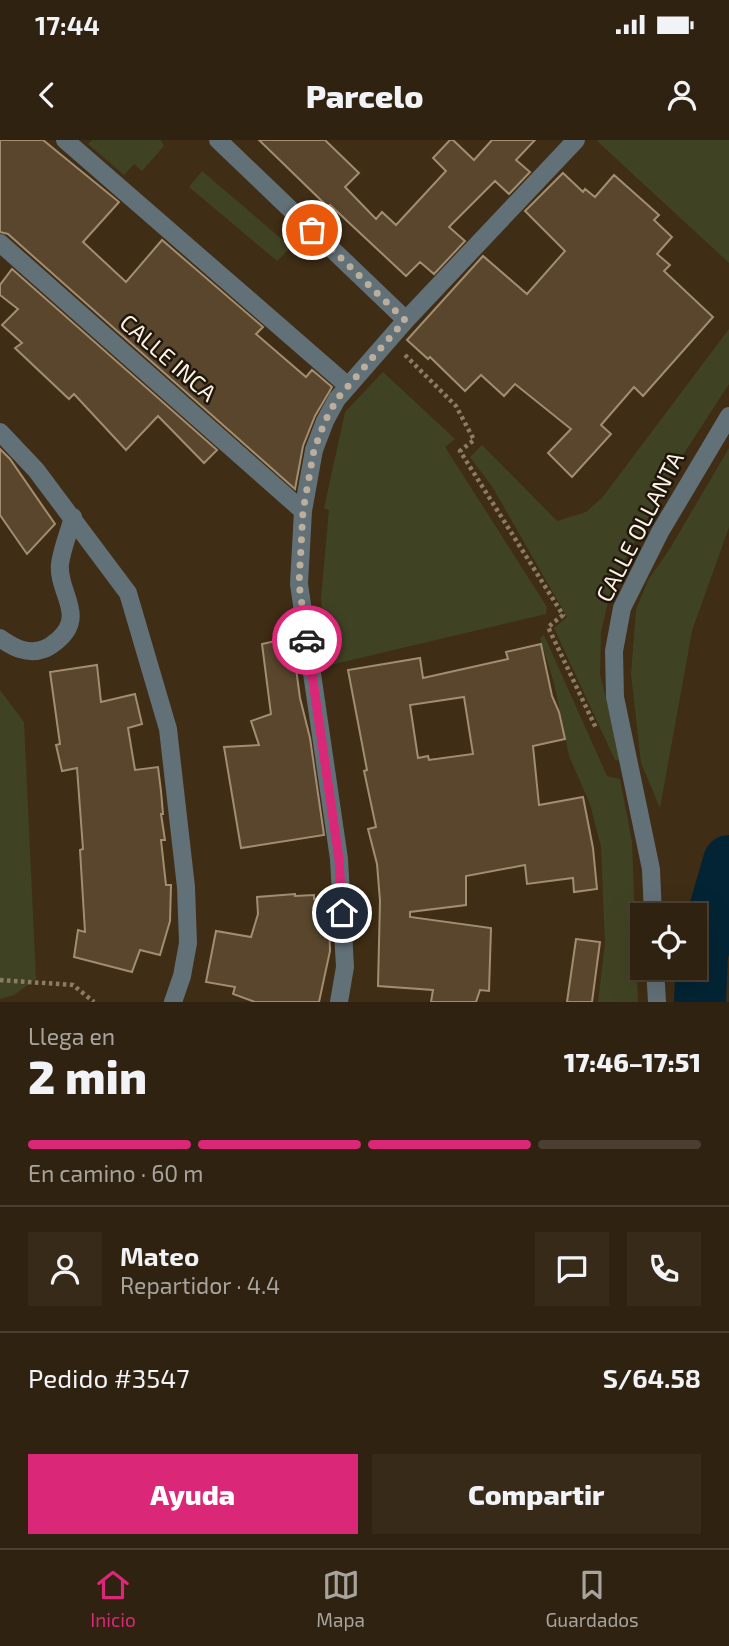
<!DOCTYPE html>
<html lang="es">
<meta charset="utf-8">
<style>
:root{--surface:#2f2210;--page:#372a19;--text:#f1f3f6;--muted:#a7a49f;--line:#4a3f30;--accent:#db2777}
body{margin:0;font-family:"Exo 2",sans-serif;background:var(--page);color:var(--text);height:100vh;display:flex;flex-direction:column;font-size:26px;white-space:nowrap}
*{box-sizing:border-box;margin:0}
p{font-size:23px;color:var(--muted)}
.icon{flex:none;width:38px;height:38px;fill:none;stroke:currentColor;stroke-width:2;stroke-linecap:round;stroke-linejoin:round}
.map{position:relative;height:862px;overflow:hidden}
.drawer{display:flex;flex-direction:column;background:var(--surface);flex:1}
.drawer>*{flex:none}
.controls{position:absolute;left:630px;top:763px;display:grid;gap:14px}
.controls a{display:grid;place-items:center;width:77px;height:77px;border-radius:0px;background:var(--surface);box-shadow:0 7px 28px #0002,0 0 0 2px var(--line);font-size:35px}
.pin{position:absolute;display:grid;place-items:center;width:60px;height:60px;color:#fff;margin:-30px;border:4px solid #fff;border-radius:50%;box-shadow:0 2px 7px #0007}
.courier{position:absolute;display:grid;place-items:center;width:70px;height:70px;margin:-35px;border:5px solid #db2777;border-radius:50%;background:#fff;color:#222;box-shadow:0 2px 9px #0007}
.head em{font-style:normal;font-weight:800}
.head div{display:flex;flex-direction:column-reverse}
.head{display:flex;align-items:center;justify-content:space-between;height:119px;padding:0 28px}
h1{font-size:46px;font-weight:800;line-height:52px}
.bar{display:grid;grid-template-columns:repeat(4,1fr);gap:10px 7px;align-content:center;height:84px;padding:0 28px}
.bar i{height:9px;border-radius:5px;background:var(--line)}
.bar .on{background:var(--accent)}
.bar p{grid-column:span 4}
.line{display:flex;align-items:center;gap:18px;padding:0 28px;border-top:2px solid var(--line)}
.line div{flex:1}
.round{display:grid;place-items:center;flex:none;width:74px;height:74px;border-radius:0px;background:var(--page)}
.cta{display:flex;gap:14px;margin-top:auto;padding:14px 28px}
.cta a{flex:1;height:80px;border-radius:0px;background:var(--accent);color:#fff;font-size:28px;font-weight:800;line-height:80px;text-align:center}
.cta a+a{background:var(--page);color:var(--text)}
.status{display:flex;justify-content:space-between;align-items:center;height:49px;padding:0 35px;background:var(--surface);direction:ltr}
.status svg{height:19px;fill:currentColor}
header{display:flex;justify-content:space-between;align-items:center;height:91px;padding:0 28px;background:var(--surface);font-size:32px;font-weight:800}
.tab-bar{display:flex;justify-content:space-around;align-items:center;height:98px;border-top:2px solid var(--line);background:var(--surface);font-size:19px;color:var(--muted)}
.tab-bar a{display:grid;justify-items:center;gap:4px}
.tab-bar .on{color:var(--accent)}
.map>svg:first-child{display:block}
.green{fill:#404323}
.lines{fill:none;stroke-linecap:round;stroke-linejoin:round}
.river{stroke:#032434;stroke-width:52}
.building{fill:#59462d;stroke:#a28d71;stroke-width:2;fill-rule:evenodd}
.path{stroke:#8c7c67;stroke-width:4.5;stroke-dasharray:3.5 3.5;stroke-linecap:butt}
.minor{stroke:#627077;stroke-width:18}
.done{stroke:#bcae9c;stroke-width:7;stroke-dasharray:0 12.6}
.route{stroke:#db2777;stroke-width:9}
.labels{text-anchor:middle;stroke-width:5;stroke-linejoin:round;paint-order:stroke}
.street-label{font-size:23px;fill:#fff3e4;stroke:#1f170d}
</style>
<div class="status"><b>17:44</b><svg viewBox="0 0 49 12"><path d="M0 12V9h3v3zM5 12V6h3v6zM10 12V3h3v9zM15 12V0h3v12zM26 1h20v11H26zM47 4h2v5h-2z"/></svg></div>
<header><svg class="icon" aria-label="back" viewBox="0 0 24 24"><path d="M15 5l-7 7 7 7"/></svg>Parcelo<svg class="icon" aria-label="person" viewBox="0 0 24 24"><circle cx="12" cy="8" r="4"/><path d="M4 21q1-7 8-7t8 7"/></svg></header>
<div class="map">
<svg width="729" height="862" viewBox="0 0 729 862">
<rect width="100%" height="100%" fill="#3f2d15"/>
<!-- green -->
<path class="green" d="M 92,0 L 161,0 L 164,6 L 142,31 L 134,24 L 124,35 L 88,4 Z
M 729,0 L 729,123 L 597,1 L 598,0 Z
M 202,31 L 291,107 L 277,121 L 189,47 Z
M 729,189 L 729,244 L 679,321 L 616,436 L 609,458 L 601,492 L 600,534 L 621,621 L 615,620 L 554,488 L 567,477 L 493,348 L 470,317 L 482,305 L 557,381 L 586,372 L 602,358 Z
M 383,232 L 455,299 L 445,307 L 547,467 L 546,474 L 326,526 L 321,458 L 329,370 L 324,368 L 345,272 Z
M 729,308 L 729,387 L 692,491 L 660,668 L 641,623 L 631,534 L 636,470 L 648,440 L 669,410 Z
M 544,495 L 607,636 L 620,639 L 632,702 L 638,862 L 598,862 L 605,805 L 601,707 L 590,664 L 569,616 L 554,543 L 540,498 Z
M 0,550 L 24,582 L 36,839 L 14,855 L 0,859 Z"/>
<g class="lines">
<!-- river -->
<path class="river" d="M 700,862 L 702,814 L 729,721"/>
</g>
<!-- building -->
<path class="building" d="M 0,0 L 43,0 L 119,62 L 83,102 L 126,142 L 162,100 L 263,187 L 256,194 L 306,237 L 312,230 L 332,247 L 315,276 L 303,306 L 295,349 L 8,94 L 0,92 Z
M 259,0 L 325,0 L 359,33 L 345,47 L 376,79 L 382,72 L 396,85 L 446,31 L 433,18 L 450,0 L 453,0 L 474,20 L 492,0 L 535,0 L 516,20 L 530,32 L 509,54 L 495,41 L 449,87 L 465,101 L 434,134 L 420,122 L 406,136 L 330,65 L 328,67 Z
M 563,33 L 583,52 L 585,49 L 595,57 L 614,35 L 659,75 L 654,80 L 672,97 L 657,114 L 670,125 L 664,131 L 713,177 L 643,256 L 634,247 L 601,285 L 611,294 L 572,337 L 548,313 L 571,289 L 515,244 L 504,256 L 481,235 L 465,251 L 430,217 L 428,219 L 407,200 L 483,116 L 527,154 L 565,111 L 525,71 Z
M 12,129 L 217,310 L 204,323 L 158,276 L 126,310 L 74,254 L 69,259 L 15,208 L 22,203 L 2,185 L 18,169 L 0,155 L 0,145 Z
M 0,309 L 10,319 L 55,384 L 27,414 L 0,375 Z
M 293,497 L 298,520 L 295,521 L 300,558 L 310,598 L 324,695 L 241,708 L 224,607 L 259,605 L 251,581 L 271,574 L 262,504 Z
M 541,504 L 552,556 L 559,572 L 565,599 L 533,606 L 539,665 L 583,657 L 593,708 L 597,749 L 574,752 L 573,738 L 527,744 L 525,725 L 466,736 L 466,765 L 410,772 L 410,777 L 491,788 L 489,851 L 480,850 L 476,862 L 431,862 L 433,850 L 378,846 L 380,761 L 377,724 L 368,689 L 376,687 L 364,631 L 367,630 L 348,530 L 420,518 L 423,538 L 508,519 L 506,512 ZM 464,557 L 473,614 L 429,620 L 428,616 L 418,618 L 410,565 Z
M 97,525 L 101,562 L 135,554 L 142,584 L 128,588 L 135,630 L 158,627 L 161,651 L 163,674 L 161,674 L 165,700 L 161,700 L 166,745 L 171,745 L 170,781 L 160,815 L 140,810 L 132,832 L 74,817 L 78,790 L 85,792 L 80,710 L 83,709 L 77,628 L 62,631 L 56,605 L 60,604 L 50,532 Z
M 295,754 L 295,756 L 314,755 L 314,759 L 328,757 L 330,811 L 319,862 L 255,862 L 233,854 L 235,847 L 206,842 L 216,791 L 251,797 L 258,774 L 257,757 Z
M 576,799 L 600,802 L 592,862 L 567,862 Z"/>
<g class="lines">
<!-- path -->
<path class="path" d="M 405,215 L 456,266 L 474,300 L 460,311 L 563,475 L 548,487 L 596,588
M 0,840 L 73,845 L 94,862"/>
<!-- minor -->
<path class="minor" d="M 65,0 L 348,246
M 218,0 L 406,180
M 0,103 L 303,371
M 0,292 L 36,330 L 128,453 L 168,589 L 186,747 L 188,803 L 182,836 L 173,862
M 0,498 C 14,508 28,515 44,509 C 50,507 53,504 58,500 C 87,475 57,452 60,424 C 62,409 69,392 73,377
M 653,775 L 651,729 L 615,557 L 614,511 L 622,468 L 660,392 L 729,276
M 655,828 L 657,862
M 339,862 L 345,827 L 339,719 L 299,444 L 303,371 L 314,310 L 325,281 L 337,259 L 406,180 L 576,0"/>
</g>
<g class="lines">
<!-- done -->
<path class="done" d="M 307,500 L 299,444 L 303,371 L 314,310 L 325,281 L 337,259 L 405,180 L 312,90"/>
<!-- route -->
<path class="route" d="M 307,500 L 339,719 L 342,773"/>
</g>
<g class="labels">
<!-- street labels -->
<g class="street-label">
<text transform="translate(168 218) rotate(41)" y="8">CALLE INCA</text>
<text transform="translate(640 387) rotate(-63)" y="8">CALLE OLLANTA</text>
</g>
</g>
</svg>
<div class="controls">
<a><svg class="icon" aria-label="locate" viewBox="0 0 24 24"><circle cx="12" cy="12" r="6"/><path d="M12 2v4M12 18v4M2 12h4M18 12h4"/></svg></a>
</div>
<div class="pin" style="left:312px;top:90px;background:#ea580c"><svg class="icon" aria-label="bag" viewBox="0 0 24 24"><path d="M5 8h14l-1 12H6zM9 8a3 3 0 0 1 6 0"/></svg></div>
<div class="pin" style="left:342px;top:773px;background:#1f2937"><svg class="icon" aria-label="home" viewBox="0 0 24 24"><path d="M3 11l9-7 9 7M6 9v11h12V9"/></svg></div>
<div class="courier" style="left:307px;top:500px"><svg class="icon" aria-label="car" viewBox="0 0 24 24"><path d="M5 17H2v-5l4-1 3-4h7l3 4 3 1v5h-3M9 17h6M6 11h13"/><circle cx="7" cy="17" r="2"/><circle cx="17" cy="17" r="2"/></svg></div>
</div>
<section class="drawer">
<div class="head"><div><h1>2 min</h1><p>Llega en</p></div><em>17:46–17:51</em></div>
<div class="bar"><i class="on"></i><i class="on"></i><i class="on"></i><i></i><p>En camino · 60 m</p></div>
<div class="line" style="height:126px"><a class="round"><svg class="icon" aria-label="person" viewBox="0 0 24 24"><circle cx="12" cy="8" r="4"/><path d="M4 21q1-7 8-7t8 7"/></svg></a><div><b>Mateo</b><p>Repartidor · 4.4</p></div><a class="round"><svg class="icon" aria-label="chat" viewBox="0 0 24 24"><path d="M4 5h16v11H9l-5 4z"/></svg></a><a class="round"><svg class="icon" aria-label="phone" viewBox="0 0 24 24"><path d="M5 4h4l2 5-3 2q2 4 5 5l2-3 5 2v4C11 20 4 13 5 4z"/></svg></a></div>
<div class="line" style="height:91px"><div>Pedido #3547</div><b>S/64.58</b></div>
<div class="cta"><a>Ayuda</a><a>Compartir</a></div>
</section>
<nav class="tab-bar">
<a class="on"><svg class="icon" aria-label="home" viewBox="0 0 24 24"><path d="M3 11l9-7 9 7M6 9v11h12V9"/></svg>Inicio</a>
<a><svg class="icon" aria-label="map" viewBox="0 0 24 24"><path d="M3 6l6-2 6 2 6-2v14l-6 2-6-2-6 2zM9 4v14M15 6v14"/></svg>Mapa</a>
<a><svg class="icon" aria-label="saved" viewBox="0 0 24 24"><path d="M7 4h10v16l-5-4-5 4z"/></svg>Guardados</a>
</nav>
